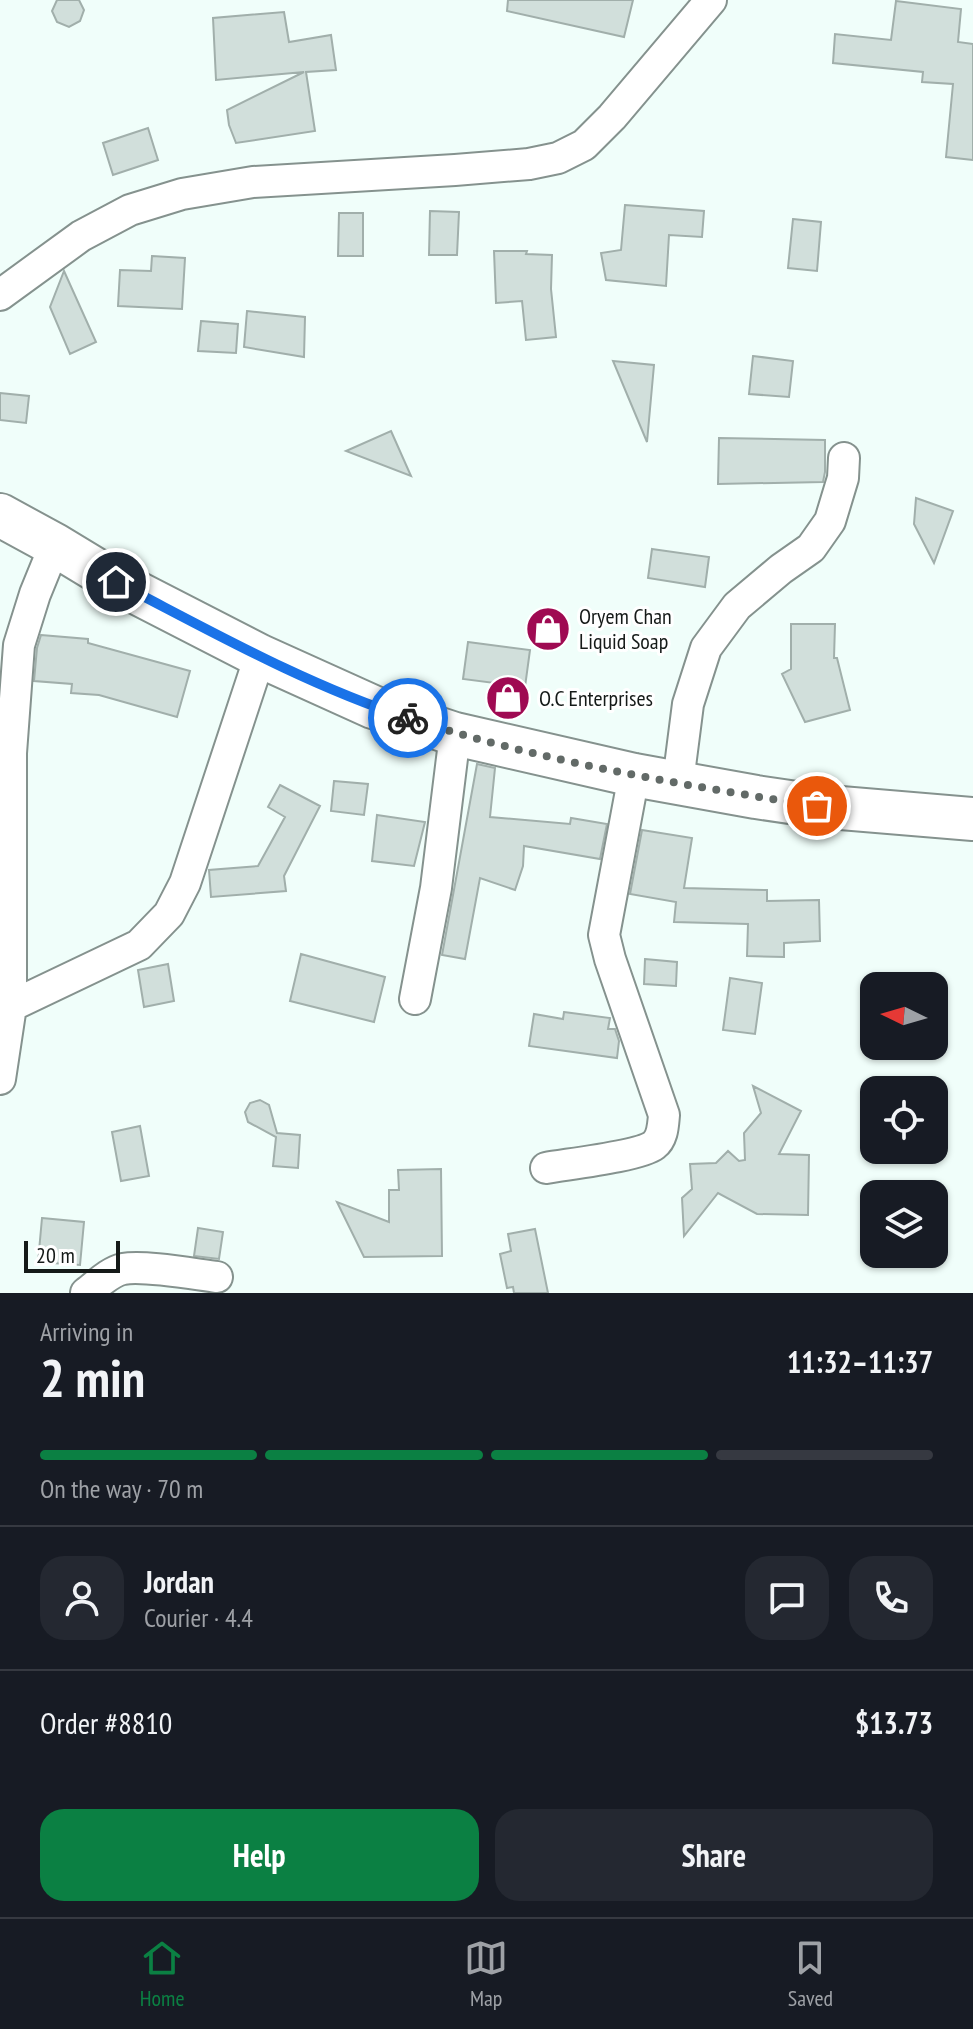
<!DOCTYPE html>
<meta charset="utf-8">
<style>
:root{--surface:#171b24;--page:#242831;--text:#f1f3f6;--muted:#9ea1a6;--line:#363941;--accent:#0b8043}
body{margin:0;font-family:"PT Sans Narrow",sans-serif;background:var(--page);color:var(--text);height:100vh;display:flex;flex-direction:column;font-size:30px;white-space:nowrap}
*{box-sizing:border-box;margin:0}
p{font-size:26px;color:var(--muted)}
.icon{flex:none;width:44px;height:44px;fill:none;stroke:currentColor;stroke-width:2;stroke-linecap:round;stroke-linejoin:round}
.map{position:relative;height:1293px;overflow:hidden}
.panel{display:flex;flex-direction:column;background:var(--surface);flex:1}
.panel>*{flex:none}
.needle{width:52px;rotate:275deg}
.fabs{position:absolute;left:860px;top:972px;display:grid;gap:16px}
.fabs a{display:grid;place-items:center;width:88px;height:88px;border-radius:16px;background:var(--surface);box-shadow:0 2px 6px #0004;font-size:40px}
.scale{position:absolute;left:24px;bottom:20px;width:96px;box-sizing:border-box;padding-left:8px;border:4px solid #151a18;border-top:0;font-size:22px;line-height:28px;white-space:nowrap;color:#151a18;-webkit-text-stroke:6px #fff;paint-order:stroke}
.pin{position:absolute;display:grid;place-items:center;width:68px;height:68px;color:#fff;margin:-34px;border:4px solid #fff;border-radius:50%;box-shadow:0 2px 8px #0007}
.courier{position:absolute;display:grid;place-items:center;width:80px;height:80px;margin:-40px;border:6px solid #1a73e8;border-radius:50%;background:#fff;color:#222;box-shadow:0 2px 10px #0007}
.headline em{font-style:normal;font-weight:700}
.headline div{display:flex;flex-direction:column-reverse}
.headline{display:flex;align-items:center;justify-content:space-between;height:136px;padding:0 40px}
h1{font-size:52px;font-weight:700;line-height:60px}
.bar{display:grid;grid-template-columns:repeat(4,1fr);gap:12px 8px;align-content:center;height:96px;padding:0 40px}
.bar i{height:10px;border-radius:6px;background:var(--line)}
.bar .current{background:var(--accent)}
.bar p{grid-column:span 4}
.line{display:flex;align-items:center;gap:20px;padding:0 40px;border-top:2px solid var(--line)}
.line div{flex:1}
.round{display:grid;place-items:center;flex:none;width:84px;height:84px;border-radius:24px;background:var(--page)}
.primary-button{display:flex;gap:16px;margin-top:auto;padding:16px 40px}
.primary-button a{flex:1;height:92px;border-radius:24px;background:var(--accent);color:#fff;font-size:32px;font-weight:700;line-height:92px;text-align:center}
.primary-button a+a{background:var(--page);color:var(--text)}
.tab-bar{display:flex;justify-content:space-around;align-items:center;height:112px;border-top:2px solid var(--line);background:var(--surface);font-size:22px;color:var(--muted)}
.tab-bar a{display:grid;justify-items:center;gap:4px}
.tab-bar .current{color:var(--accent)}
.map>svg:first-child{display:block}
.building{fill:#d1dfdb;stroke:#a1afab;stroke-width:2}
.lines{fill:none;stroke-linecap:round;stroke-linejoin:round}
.street-casing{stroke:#85928e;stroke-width:34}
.secondary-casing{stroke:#85928e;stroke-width:46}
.street{stroke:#fff;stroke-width:30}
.secondary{stroke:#fff;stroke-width:42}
.done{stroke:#626a67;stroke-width:8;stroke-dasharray:0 14.4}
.route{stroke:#1a73e8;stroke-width:10}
.labels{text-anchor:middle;stroke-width:6;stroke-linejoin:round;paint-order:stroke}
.poi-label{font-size:22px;fill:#151a18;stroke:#fff;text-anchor:start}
</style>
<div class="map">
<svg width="973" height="1293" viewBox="0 0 973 1293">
<rect width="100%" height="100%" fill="#f0fefa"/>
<!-- building -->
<path class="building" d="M 57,0 L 79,0 L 84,10 L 80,21 L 69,27 L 57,22 L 52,11 Z
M 508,0 L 633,0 L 624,37 L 507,11 Z
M 896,1 L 961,9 L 958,42 L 973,44 L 973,160 L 946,157 L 953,84 L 922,82 L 923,72 L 833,63 L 835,34 L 891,40 Z
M 284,12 L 289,42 L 331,35 L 336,70 L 306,72 L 315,131 L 236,143 L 229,125 L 227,110 L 304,72 L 216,80 L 213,18 Z
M 148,128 L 158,160 L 113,175 L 103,143 Z
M 625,205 L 704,211 L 702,237 L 669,235 L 666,286 L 606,280 L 601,253 L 621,250 Z
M 430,211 L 459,212 L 457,255 L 429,255 Z
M 339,213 L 363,213 L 363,256 L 338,256 Z
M 793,219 L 821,222 L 817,271 L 788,268 Z
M 494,251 L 527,251 L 526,254 L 552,255 L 551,289 L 556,337 L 526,340 L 522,301 L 496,303 Z
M 152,256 L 185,258 L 182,309 L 118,306 L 120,270 L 151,271 Z
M 64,271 L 96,342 L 70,354 L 50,307 Z
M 247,311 L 305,317 L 304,357 L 244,347 Z
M 201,321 L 238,324 L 236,353 L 198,351 Z
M 753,356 L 793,361 L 789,397 L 749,394 Z
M 613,361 L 654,365 L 647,442 Z
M 0,393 L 29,396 L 26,423 L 0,420 Z
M 391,431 L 411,476 L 346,451 Z
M 719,438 L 825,440 L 825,472 L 823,482 L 718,484 Z
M 916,498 L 953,511 L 934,563 L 914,524 Z
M 652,549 L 709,557 L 705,587 L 648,578 Z
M 791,624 L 835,624 L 834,658 L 837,658 L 850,710 L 805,722 L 782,674 L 791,669 Z
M 41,635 L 88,639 L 88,643 L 190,671 L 177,717 L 99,695 L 71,693 L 72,684 L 34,681 L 37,648 Z
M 468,642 L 530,650 L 525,687 L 463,679 Z
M 477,764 L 495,768 L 490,817 L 570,824 L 571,818 L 607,824 L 600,859 L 524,846 L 523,866 L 515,890 L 480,878 L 465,959 L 442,955 Z
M 334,781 L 368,784 L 364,815 L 331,811 Z
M 280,785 L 320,806 L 284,876 L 286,891 L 211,897 L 209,870 L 258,866 L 285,817 L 268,807 Z
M 377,815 L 425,822 L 414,866 L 372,861 Z
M 642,830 L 692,838 L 684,888 L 767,890 L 767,901 L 819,900 L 820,941 L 784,943 L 784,957 L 747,956 L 748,924 L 674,922 L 676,902 L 630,894 Z
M 301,954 L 385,977 L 374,1022 L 290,1001 Z
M 645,959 L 677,962 L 676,986 L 644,984 Z
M 168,964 L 174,1001 L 144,1007 L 138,970 Z
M 730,978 L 762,983 L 755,1034 L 723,1030 Z
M 564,1012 L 610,1018 L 608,1029 L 615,1029 L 619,1041 L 617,1058 L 529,1046 L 534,1014 L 563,1019 Z
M 753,1086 L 801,1111 L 779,1154 L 809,1155 L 808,1215 L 757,1214 L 718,1193 L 684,1236 L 682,1198 L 692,1189 L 690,1164 L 716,1163 L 728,1151 L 739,1161 L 745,1160 L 744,1133 L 761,1113 Z
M 260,1100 L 269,1105 L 277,1133 L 300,1135 L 298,1168 L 273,1166 L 276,1137 L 248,1122 L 245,1112 L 250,1103 Z
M 140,1126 L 149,1176 L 121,1181 L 112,1132 Z
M 441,1169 L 442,1256 L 364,1257 L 337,1202 L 389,1222 L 389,1190 L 399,1190 L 398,1170 Z
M 42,1218 L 84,1222 L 80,1265 L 38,1262 Z
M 198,1228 L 223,1232 L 219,1259 L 194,1256 Z
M 535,1229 L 548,1293 L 514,1293 L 513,1287 L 507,1288 L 500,1254 L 511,1251 L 508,1234 Z"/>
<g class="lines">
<!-- street casing -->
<g class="street-casing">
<path id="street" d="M 0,295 L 81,236 L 130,210 L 182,194 L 253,182 L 455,170 L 529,164 L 558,158 L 584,145 L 612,117 L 711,0
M 678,782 L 688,704 L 706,648 L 737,606 L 781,569 L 811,548 L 830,521 L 843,478 L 844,458
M 415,999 L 436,888 L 455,734
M 0,1017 L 11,1006 L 139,945 L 169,914 L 185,883 L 260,656
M 0,1079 L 11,1006 L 11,753 L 19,645 L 35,594 L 55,545
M 546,1168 C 568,1164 640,1156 654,1145 C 663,1138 663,1125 664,1115 L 610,959 L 604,935 L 634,775
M 86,1293 C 97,1285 109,1272 123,1269 C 144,1265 193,1274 217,1277"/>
</g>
<!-- secondary casing -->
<g class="secondary-casing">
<path id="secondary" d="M 0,515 L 55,545 L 116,582 L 260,656 L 373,707 L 455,734 L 634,775 L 756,797 L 817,806 L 973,819"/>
</g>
<!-- street -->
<use href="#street" class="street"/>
<!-- secondary -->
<use href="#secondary" class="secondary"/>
</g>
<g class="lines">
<!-- done -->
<path class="done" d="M 408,718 C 539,761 681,785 817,806"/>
<!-- route -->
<path class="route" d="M 116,582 C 211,631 306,685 408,718"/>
</g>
<!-- icons -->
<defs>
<g id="shop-disc" transform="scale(2.3)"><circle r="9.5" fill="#9f0a52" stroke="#fff"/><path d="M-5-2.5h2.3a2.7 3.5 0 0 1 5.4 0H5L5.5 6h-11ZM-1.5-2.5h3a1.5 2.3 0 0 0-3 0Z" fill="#fff"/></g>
</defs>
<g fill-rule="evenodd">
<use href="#shop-disc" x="548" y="629"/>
<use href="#shop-disc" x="508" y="698"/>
</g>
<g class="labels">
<!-- poi labels -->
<g class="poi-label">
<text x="579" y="624">Oryem Chan<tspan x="579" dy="25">Liquid Soap</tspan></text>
<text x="539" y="706">O.C Enterprises</text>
</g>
</g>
</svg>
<div class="fabs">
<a><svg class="needle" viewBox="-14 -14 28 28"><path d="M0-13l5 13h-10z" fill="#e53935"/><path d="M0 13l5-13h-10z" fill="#9ea1a6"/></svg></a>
<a><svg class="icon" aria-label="locate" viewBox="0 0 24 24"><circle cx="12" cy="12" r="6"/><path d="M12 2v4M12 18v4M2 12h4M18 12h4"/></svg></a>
<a><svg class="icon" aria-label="layers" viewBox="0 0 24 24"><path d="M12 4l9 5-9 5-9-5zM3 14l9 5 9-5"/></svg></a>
</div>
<div class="scale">20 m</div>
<div class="pin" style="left:817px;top:806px;background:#ea580c"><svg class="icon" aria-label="bag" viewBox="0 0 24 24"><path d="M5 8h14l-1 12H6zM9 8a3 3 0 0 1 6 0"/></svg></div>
<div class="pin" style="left:116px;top:582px;background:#1f2937"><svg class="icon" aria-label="home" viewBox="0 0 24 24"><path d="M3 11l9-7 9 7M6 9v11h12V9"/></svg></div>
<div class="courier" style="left:408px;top:718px"><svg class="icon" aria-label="bike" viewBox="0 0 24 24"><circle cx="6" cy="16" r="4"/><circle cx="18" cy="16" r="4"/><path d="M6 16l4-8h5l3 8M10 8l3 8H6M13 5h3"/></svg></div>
</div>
<section class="panel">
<div class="headline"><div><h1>2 min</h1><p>Arriving in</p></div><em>11:32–11:37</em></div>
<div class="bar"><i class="current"></i><i class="current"></i><i class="current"></i><i></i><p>On the way · 70 m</p></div>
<div class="line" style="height:144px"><a class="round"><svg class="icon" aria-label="person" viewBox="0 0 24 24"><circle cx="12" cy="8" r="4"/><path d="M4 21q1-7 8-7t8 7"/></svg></a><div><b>Jordan</b><p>Courier · 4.4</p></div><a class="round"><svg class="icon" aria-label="chat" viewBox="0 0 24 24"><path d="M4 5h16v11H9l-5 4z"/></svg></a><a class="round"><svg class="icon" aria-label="phone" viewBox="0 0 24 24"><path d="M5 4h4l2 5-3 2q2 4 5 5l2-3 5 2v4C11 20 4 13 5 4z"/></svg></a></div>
<div class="line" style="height:104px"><div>Order #8810</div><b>$13.73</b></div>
<div class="primary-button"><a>Help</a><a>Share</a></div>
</section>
<nav class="tab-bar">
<a class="current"><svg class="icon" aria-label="home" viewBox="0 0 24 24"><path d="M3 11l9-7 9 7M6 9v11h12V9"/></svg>Home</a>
<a><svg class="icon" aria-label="map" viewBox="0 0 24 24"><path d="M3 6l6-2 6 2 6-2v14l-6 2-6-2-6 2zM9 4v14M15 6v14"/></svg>Map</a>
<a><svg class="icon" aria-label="saved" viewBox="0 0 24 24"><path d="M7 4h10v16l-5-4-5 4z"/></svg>Saved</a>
</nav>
